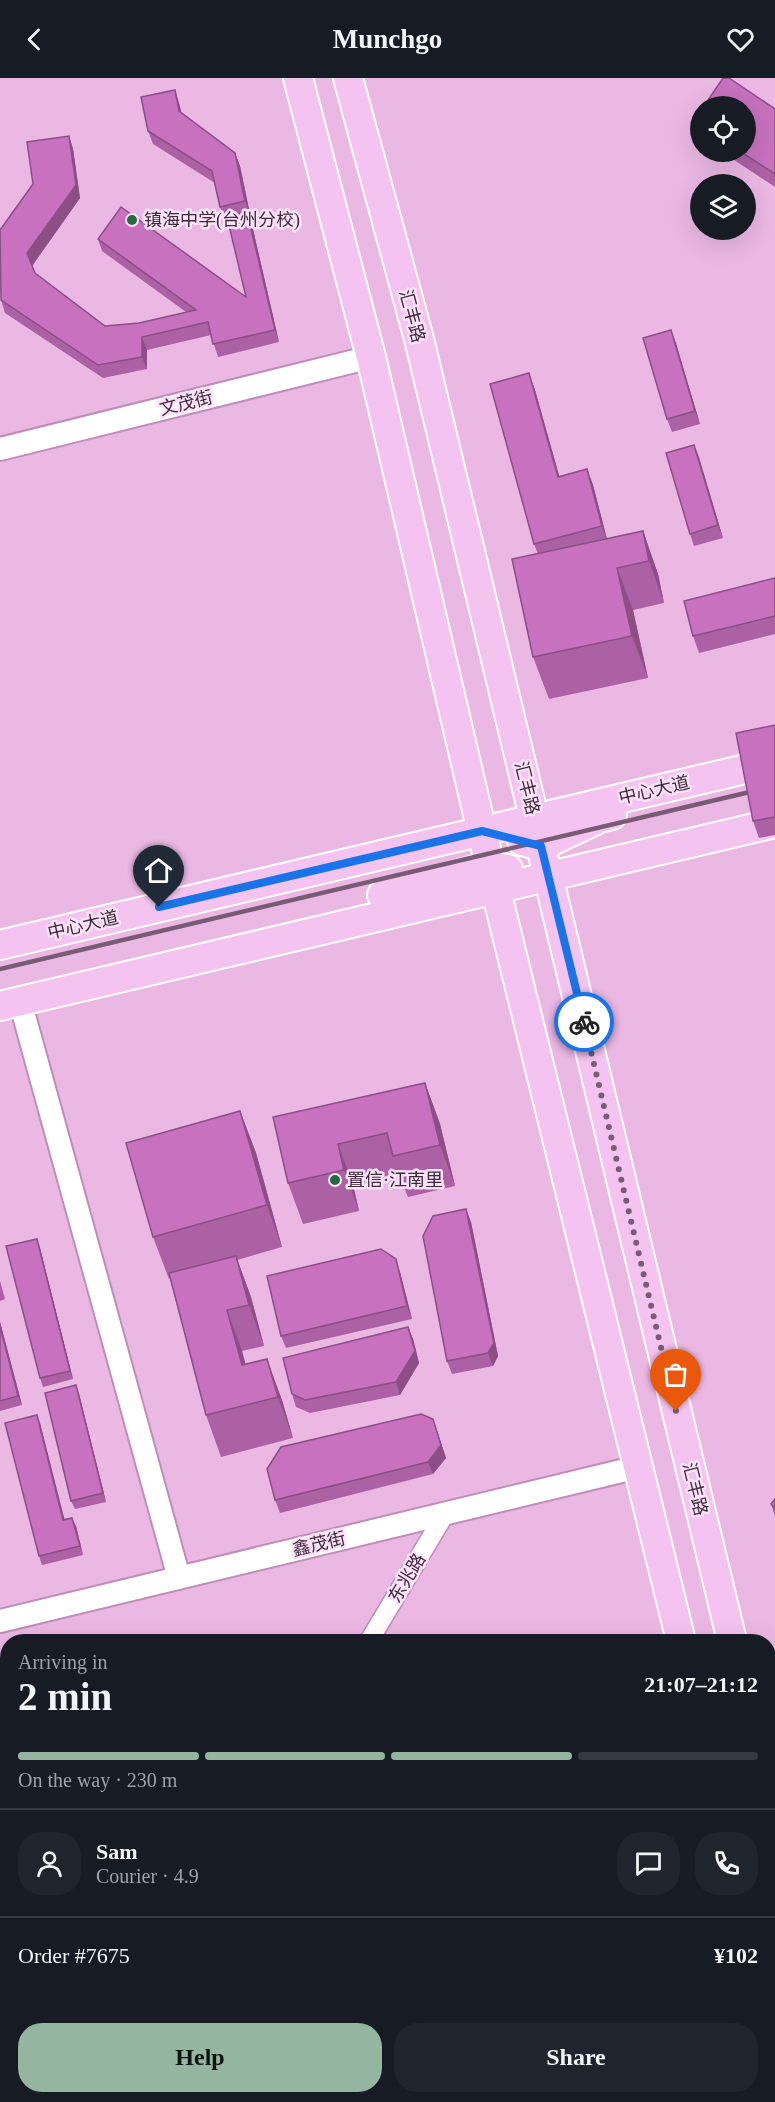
<!DOCTYPE html>
<meta charset="utf-8">
<style>
:root{--surface:#171b24;--page:#20242c;--text:#f1f3f6;--muted:#9ea1a6;--line:#363941;--accent:#94b6a1}
body{margin:0;font-family:"Times New Roman","Noto Sans SC",serif;background:var(--page);color:var(--text);height:100vh;display:flex;flex-direction:column;font-size:22px;white-space:nowrap}
*{box-sizing:border-box;margin:0}
p{font-size:20px;color:var(--muted)}
.icon{flex:none;width:33px;height:33px;fill:none;stroke:currentColor;stroke-width:2;stroke-linecap:round;stroke-linejoin:round}
.map{position:relative;flex:1;overflow:hidden}
.panel{position:absolute;left:0px;top:1556px;width:776px;height:470px;display:flex;flex-direction:column;background:var(--surface);border-radius:24px 24px 0 0;box-shadow:0 6px 24px #0002}
.panel>*{flex:none}
.tools{position:absolute;left:690px;top:18px;display:grid;gap:12px}
.tools a{display:grid;place-items:center;width:66px;height:66px;border-radius:50%;background:var(--surface);box-shadow:0 6px 24px #0002;font-size:30px}
.pin{position:absolute;display:grid;place-items:center;width:51px;height:51px;color:#fff;margin:-62px -26px;border-radius:50% 50% 50% 0;rotate:-45deg;box-shadow:0 0 6px #0007}
.pin .icon{rotate:45deg}
.courier{position:absolute;display:grid;place-items:center;width:60px;height:60px;margin:-30px;border:4px solid #1a73e8;border-radius:50%;background:#fff;color:#222;box-shadow:0 2px 8px #0007}
.overview em{font-style:normal;font-weight:800}
.overview div{display:flex;flex-direction:column-reverse}
.overview{display:flex;align-items:center;justify-content:space-between;height:102px;padding:0 18px}
h1{font-size:39px;font-weight:800;line-height:45px}
.bar{display:grid;grid-template-columns:repeat(4,1fr);gap:9px 6px;align-content:center;height:72px;padding:0 18px}
.bar i{height:8px;border-radius:4px;background:var(--line)}
.bar .on{background:var(--accent)}
.bar p{grid-column:span 4}
.line{display:flex;align-items:center;gap:15px;padding:0 18px;border-top:2px solid var(--line)}
.line div{flex:1}
.round{display:grid;place-items:center;flex:none;width:63px;height:63px;border-radius:24px;background:var(--page)}
.cta{display:flex;gap:12px;margin-top:auto;padding:12px 18px}
.cta a{flex:1;height:69px;border-radius:24px;background:var(--accent);color:#111;font-size:24px;font-weight:800;line-height:69px;text-align:center}
.cta a+a{background:var(--page);color:var(--text)}
header{display:flex;justify-content:space-between;align-items:center;height:78px;padding:0 18px;background:var(--surface);font-size:27px;font-weight:800}
.map>svg:first-child{display:block}
.lines{fill:none;stroke-linecap:round;stroke-linejoin:round}
.minor-casing{stroke:#be8eb8;stroke-width:21}
.tertiary-casing{stroke:#be8eb8;stroke-width:26}
.primary-casing{stroke:#fff;stroke-width:32}
.minor{stroke:#fff;stroke-width:18}
.tertiary{stroke:#fff;stroke-width:22}
.primary{stroke:#f4c3ef;stroke-width:28}
.rail{stroke:#795b75;stroke-width:4.5}
.wall{fill:#ab61a4}
.shaded-wall{fill:#8b4f86}
.building{fill:#c771bf;stroke:#8b4f86;stroke-width:1.5}
.done{stroke:#7b5c77;stroke-width:6;stroke-dasharray:0 10.8}
.route{stroke:#1a73e8;stroke-width:8}
.poi-dot{fill:#226c39;stroke:#fce2f9;stroke-width:2}
.labels{text-anchor:middle;stroke-width:5;stroke-linejoin:round;paint-order:stroke}
.poi-label{font-size:18px;fill:#3e2b3c;stroke:#fce2f9;text-anchor:start}
.street-label{font-size:18px;fill:#3e2b3c;stroke:#fce2f9}
</style>
<header><svg class="icon" aria-label="back" viewBox="0 0 24 24"><path d="M15 5l-7 7 7 7"/></svg>Munchgo<svg class="icon" aria-label="heart" viewBox="0 0 24 24"><path d="M12 20l-8-8c-3-5 5-10 8-4 3-6 11-1 8 4z"/></svg></header>
<div class="map">
<svg width="775" height="2024" viewBox="0 0 775 2024">
<rect width="100%" height="100%" fill="#ebb8e4"/>
<g class="lines">
<!-- minor casing -->
<g class="minor-casing">
<path id="minor" d="M 369,1563 L 445,1436
M 96,2024 L 99,2018"/>
</g>
<!-- tertiary casing -->
<g class="tertiary-casing">
<path id="tertiary" d="M 0,371 L 371,279
M 20,923 L 179,1500
M 0,1543 L 638,1389"/>
</g>
<!-- primary casing -->
<g class="primary-casing">
<path id="primary" d="M 298,0 L 371,279 L 490,788 L 681,1563
M 348,0 L 419,261 L 732,1563
M 522,763 L 541,768 L 600,740 L 612,737
M 382,817 L 490,788 L 508,791
M 0,867 L 775,684
M 0,928 L 775,745
M 768,1714 L 775,1743
M 768,1923 L 775,1952"/>
</g>
<!-- minor -->
<use href="#minor" class="minor"/>
<!-- tertiary -->
<use href="#tertiary" class="tertiary"/>
<!-- primary -->
<use href="#primary" class="primary"/>
<!-- rail -->
<path class="rail" d="M 0,891 L 775,708"/>
</g>
<!-- wall -->
<path class="wall" d="M 179,25 L 181,34 L 235,75 L 240,88 L 250,136 L 248,137 L 252,147 L 279,264 L 218,279 L 211,257 L 147,272 L 147,291 L 103,300 L 5,235 L 1,222 L 33,106 L 69,58 L 73,71 L 80,120 L 32,188 L 35,195 L 105,248 L 139,245 L 186,234 L 102,173 L 98,161 L 246,219 L 228,141 L 225,141 L 220,129 L 215,105 L 153,66 L 148,53 Z
M 775,31 L 775,109 L 722,74 L 746,74 Z
M 700,33 L 700,59 L 694,42 Z
M 671,252 L 700,346 L 672,354 L 667,341 Z
M 529,295 L 535,312 L 559,398 L 587,391 L 593,407 L 607,461 L 643,453 L 658,496 L 664,525 L 633,532 L 648,600 L 549,621 L 533,579 L 538,476 L 534,466 Z
M 694,367 L 723,460 L 694,468 L 690,456 Z
M 775,500 L 775,556 L 699,575 L 693,558 Z
M 775,647 L 775,757 L 759,760 L 753,743 Z
M 425,1005 L 440,1046 L 455,1108 L 408,1119 L 399,1097 L 353,1107 L 359,1133 L 303,1146 L 288,1105 L 273,1039 Z
M 240,1033 L 256,1075 L 282,1169 L 237,1182 L 251,1219 L 264,1268 L 242,1273 L 245,1286 L 282,1322 L 293,1360 L 221,1379 L 206,1337 L 170,1201 L 169,1201 L 153,1159 Z
M 471,1144 L 498,1278 L 493,1288 L 452,1296 L 447,1283 Z
M 40,1170 L 73,1301 L 43,1309 L 40,1300 Z
M 400,1194 L 412,1241 L 286,1270 L 281,1258 Z
M 0,1203 L 5,1221 L 0,1223 Z
M 0,1244 L 22,1327 L 0,1333 Z
M 408,1249 L 413,1261 L 419,1285 L 400,1317 L 310,1335 L 296,1329 L 292,1316 Z
M 79,1316 L 106,1424 L 75,1431 L 71,1423 Z
M 433,1341 L 446,1380 L 433,1396 L 280,1435 L 275,1422 Z
M 40,1345 L 64,1442 L 76,1448 L 83,1477 L 42,1487 L 39,1478 Z
M 775,1421 L 775,1438 L 771,1426 Z
M 8,1956 L 8,1988 L 2,1984 L 0,1978 L 0,1967 Z
M 51,2018 L 66,2018 L 62,2024 L 60,2024 Z"/>
<!-- shaded-wall -->
<path class="shaded-wall" d="M 175,12 L 179,25 L 184,45 L 179,33 Z
M 69,58 L 73,71 L 80,120 L 32,188 L 27,175 Z
M 235,75 L 240,88 L 250,136 L 245,123 Z
M 247,134 L 252,147 L 279,264 L 275,252 Z
M 671,252 L 676,265 L 700,346 L 695,333 Z
M 142,259 L 147,272 L 147,291 L 142,279 Z
M 529,295 L 535,312 L 564,415 L 558,399 Z
M 694,367 L 699,379 L 723,460 L 718,447 Z
M 587,391 L 593,407 L 608,465 L 602,448 Z
M 643,453 L 658,496 L 664,525 L 649,483 Z
M 617,490 L 633,532 L 648,600 L 632,558 Z
M 425,1005 L 440,1046 L 455,1108 L 440,1067 Z
M 240,1033 L 256,1075 L 282,1169 L 267,1127 Z
M 338,1066 L 353,1107 L 359,1133 L 344,1092 Z
M 466,1131 L 471,1144 L 498,1278 L 493,1288 L 488,1275 Z
M 37,1161 L 40,1170 L 73,1301 L 70,1293 Z
M 236,1178 L 251,1219 L 264,1268 L 249,1227 Z
M 396,1181 L 400,1194 L 412,1241 L 407,1228 Z
M 227,1232 L 242,1273 L 257,1328 L 242,1287 Z
M 0,1244 L 22,1327 L 18,1318 L 0,1248 Z
M 408,1249 L 413,1261 L 419,1285 L 400,1317 L 396,1304 Z
M 267,1281 L 282,1322 L 293,1360 L 278,1319 Z
M 76,1307 L 79,1316 L 106,1424 L 103,1415 Z
M 37,1337 L 40,1345 L 67,1451 L 63,1442 Z
M 433,1341 L 446,1380 L 433,1396 L 428,1384 Z
M 72,1440 L 76,1448 L 83,1477 L 80,1468 Z
M 4,1924 L 8,1935 L 8,1938 L 0,1949 L 0,1929 Z
M 11,2018 L 13,2018 L 15,2024 L 7,2024 Z
M 59,2018 L 66,2018 L 62,2024 L 61,2024 Z"/>
<!-- building -->
<path class="building" d="M 723,0 L 729,0 L 775,31 L 775,96 L 741,74 L 746,74 L 746,28 L 704,28 Z
M 175,12 L 179,33 L 235,75 L 245,123 L 220,129 L 212,93 L 148,53 L 141,19 Z
M 700,33 L 700,46 L 694,42 Z
M 69,58 L 76,107 L 27,175 L 35,195 L 105,248 L 139,245 L 196,232 L 98,161 L 121,129 L 246,219 L 227,139 L 247,134 L 275,252 L 213,266 L 208,244 L 142,259 L 142,279 L 98,287 L 1,222 L 0,152 L 33,106 L 27,64 Z
M 671,252 L 695,333 L 667,341 L 643,260 Z
M 529,295 L 558,399 L 587,391 L 602,448 L 534,466 L 490,306 Z
M 694,367 L 718,447 L 690,456 L 666,375 Z
M 643,453 L 649,483 L 617,490 L 632,558 L 533,579 L 512,481 Z
M 775,500 L 775,538 L 693,558 L 684,523 Z
M 775,647 L 775,739 L 753,743 L 736,655 Z
M 425,1005 L 440,1067 L 393,1078 L 387,1055 L 338,1066 L 344,1092 L 288,1105 L 273,1039 Z
M 240,1033 L 267,1127 L 153,1159 L 126,1065 Z
M 466,1131 L 494,1265 L 488,1275 L 447,1283 L 423,1158 L 433,1138 Z
M 37,1161 L 70,1293 L 40,1300 L 6,1168 Z
M 381,1171 L 396,1181 L 407,1228 L 281,1258 L 267,1198 Z
M 236,1178 L 249,1227 L 227,1232 L 242,1287 L 267,1281 L 278,1319 L 206,1337 L 169,1195 Z
M 0,1248 L 18,1318 L 0,1323 Z
M 408,1249 L 415,1273 L 396,1304 L 305,1322 L 292,1316 L 283,1280 Z
M 76,1307 L 103,1415 L 71,1423 L 45,1315 Z
M 421,1336 L 433,1341 L 441,1367 L 428,1384 L 275,1422 L 267,1391 L 281,1369 Z
M 37,1337 L 63,1442 L 72,1440 L 80,1468 L 39,1478 L 5,1345 Z
M 775,1421 L 775,1430 L 771,1426 Z
M 0,1922 L 4,1924 L 0,1929 Z
M 8,1956 L 8,1978 L 0,1973 L 0,1967 Z
M 0,2008 L 8,2013 L 8,2018 L 11,2018 L 7,2024 L 0,2024 Z"/>
<g class="lines">
<!-- done -->
<path class="done" d="M 584,944 L 676,1333"/>
<!-- route -->
<path class="route" d="M 159,829 L 482,753 L 541,768 L 584,944"/>
</g>
<!-- markers -->
<g class="poi-dot">
<circle cx="132" cy="142" r="6"/>
<circle cx="335" cy="1102" r="6"/>
</g>
<g class="labels">
<!-- poi labels -->
<g class="poi-label">
<text x="144" y="148">镇海中学(台州分校)</text>
<text x="347" y="1108">置信·江南里</text>
</g>
<!-- street labels -->
<g class="street-label">
<text transform="translate(412 238) rotate(75)" y="6">汇丰路</text>
<text transform="translate(186 325) rotate(-14)" y="6">文茂街</text>
<text transform="translate(527 710) rotate(76)" y="6">汇丰路</text>
<text transform="translate(654 712) rotate(-13)" y="6">中心大道</text>
<text transform="translate(83 847) rotate(-13)" y="6">中心大道</text>
<text transform="translate(695 1411) rotate(76)" y="6">汇丰路</text>
<text transform="translate(319 1466) rotate(-13)" y="6">鑫茂街</text>
<text transform="translate(407 1500) rotate(-59)" y="6">东兆路</text>
</g>
</g>
</svg>
<div class="tools">
<a><svg class="icon" aria-label="locate" viewBox="0 0 24 24"><circle cx="12" cy="12" r="6"/><path d="M12 2v4M12 18v4M2 12h4M18 12h4"/></svg></a>
<a><svg class="icon" aria-label="layers" viewBox="0 0 24 24"><path d="M12 4l9 5-9 5-9-5zM3 14l9 5 9-5"/></svg></a>
</div>
<div class="pin" style="left:676px;top:1333px;background:#ea580c"><svg class="icon" aria-label="bag" viewBox="0 0 24 24"><path d="M5 8h14l-1 12H6zM9 8a3 3 0 0 1 6 0"/></svg></div>
<div class="pin" style="left:159px;top:829px;background:#1f2937"><svg class="icon" aria-label="home" viewBox="0 0 24 24"><path d="M3 11l9-7 9 7M6 9v11h12V9"/></svg></div>
<div class="courier" style="left:584px;top:944px"><svg class="icon" aria-label="bike" viewBox="0 0 24 24"><circle cx="6" cy="16" r="4"/><circle cx="18" cy="16" r="4"/><path d="M6 16l4-8h5l3 8M10 8l3 8H6M13 5h3"/></svg></div>
<section class="panel">
<div class="overview"><div><h1>2 min</h1><p>Arriving in</p></div><em>21:07–21:12</em></div>
<div class="bar"><i class="on"></i><i class="on"></i><i class="on"></i><i></i><p>On the way · 230 m</p></div>
<div class="line" style="height:108px"><a class="round"><svg class="icon" aria-label="person" viewBox="0 0 24 24"><circle cx="12" cy="8" r="4"/><path d="M4 21q1-7 8-7t8 7"/></svg></a><div><b>Sam</b><p>Courier · 4.9</p></div><a class="round"><svg class="icon" aria-label="chat" viewBox="0 0 24 24"><path d="M4 5h16v11H9l-5 4z"/></svg></a><a class="round"><svg class="icon" aria-label="phone" viewBox="0 0 24 24"><path d="M5 4h4l2 5-3 2q2 4 5 5l2-3 5 2v4C11 20 4 13 5 4z"/></svg></a></div>
<div class="line" style="height:78px"><div>Order #7675</div><b>¥102</b></div>
<div class="cta"><a>Help</a><a>Share</a></div>
</section>
</div>
